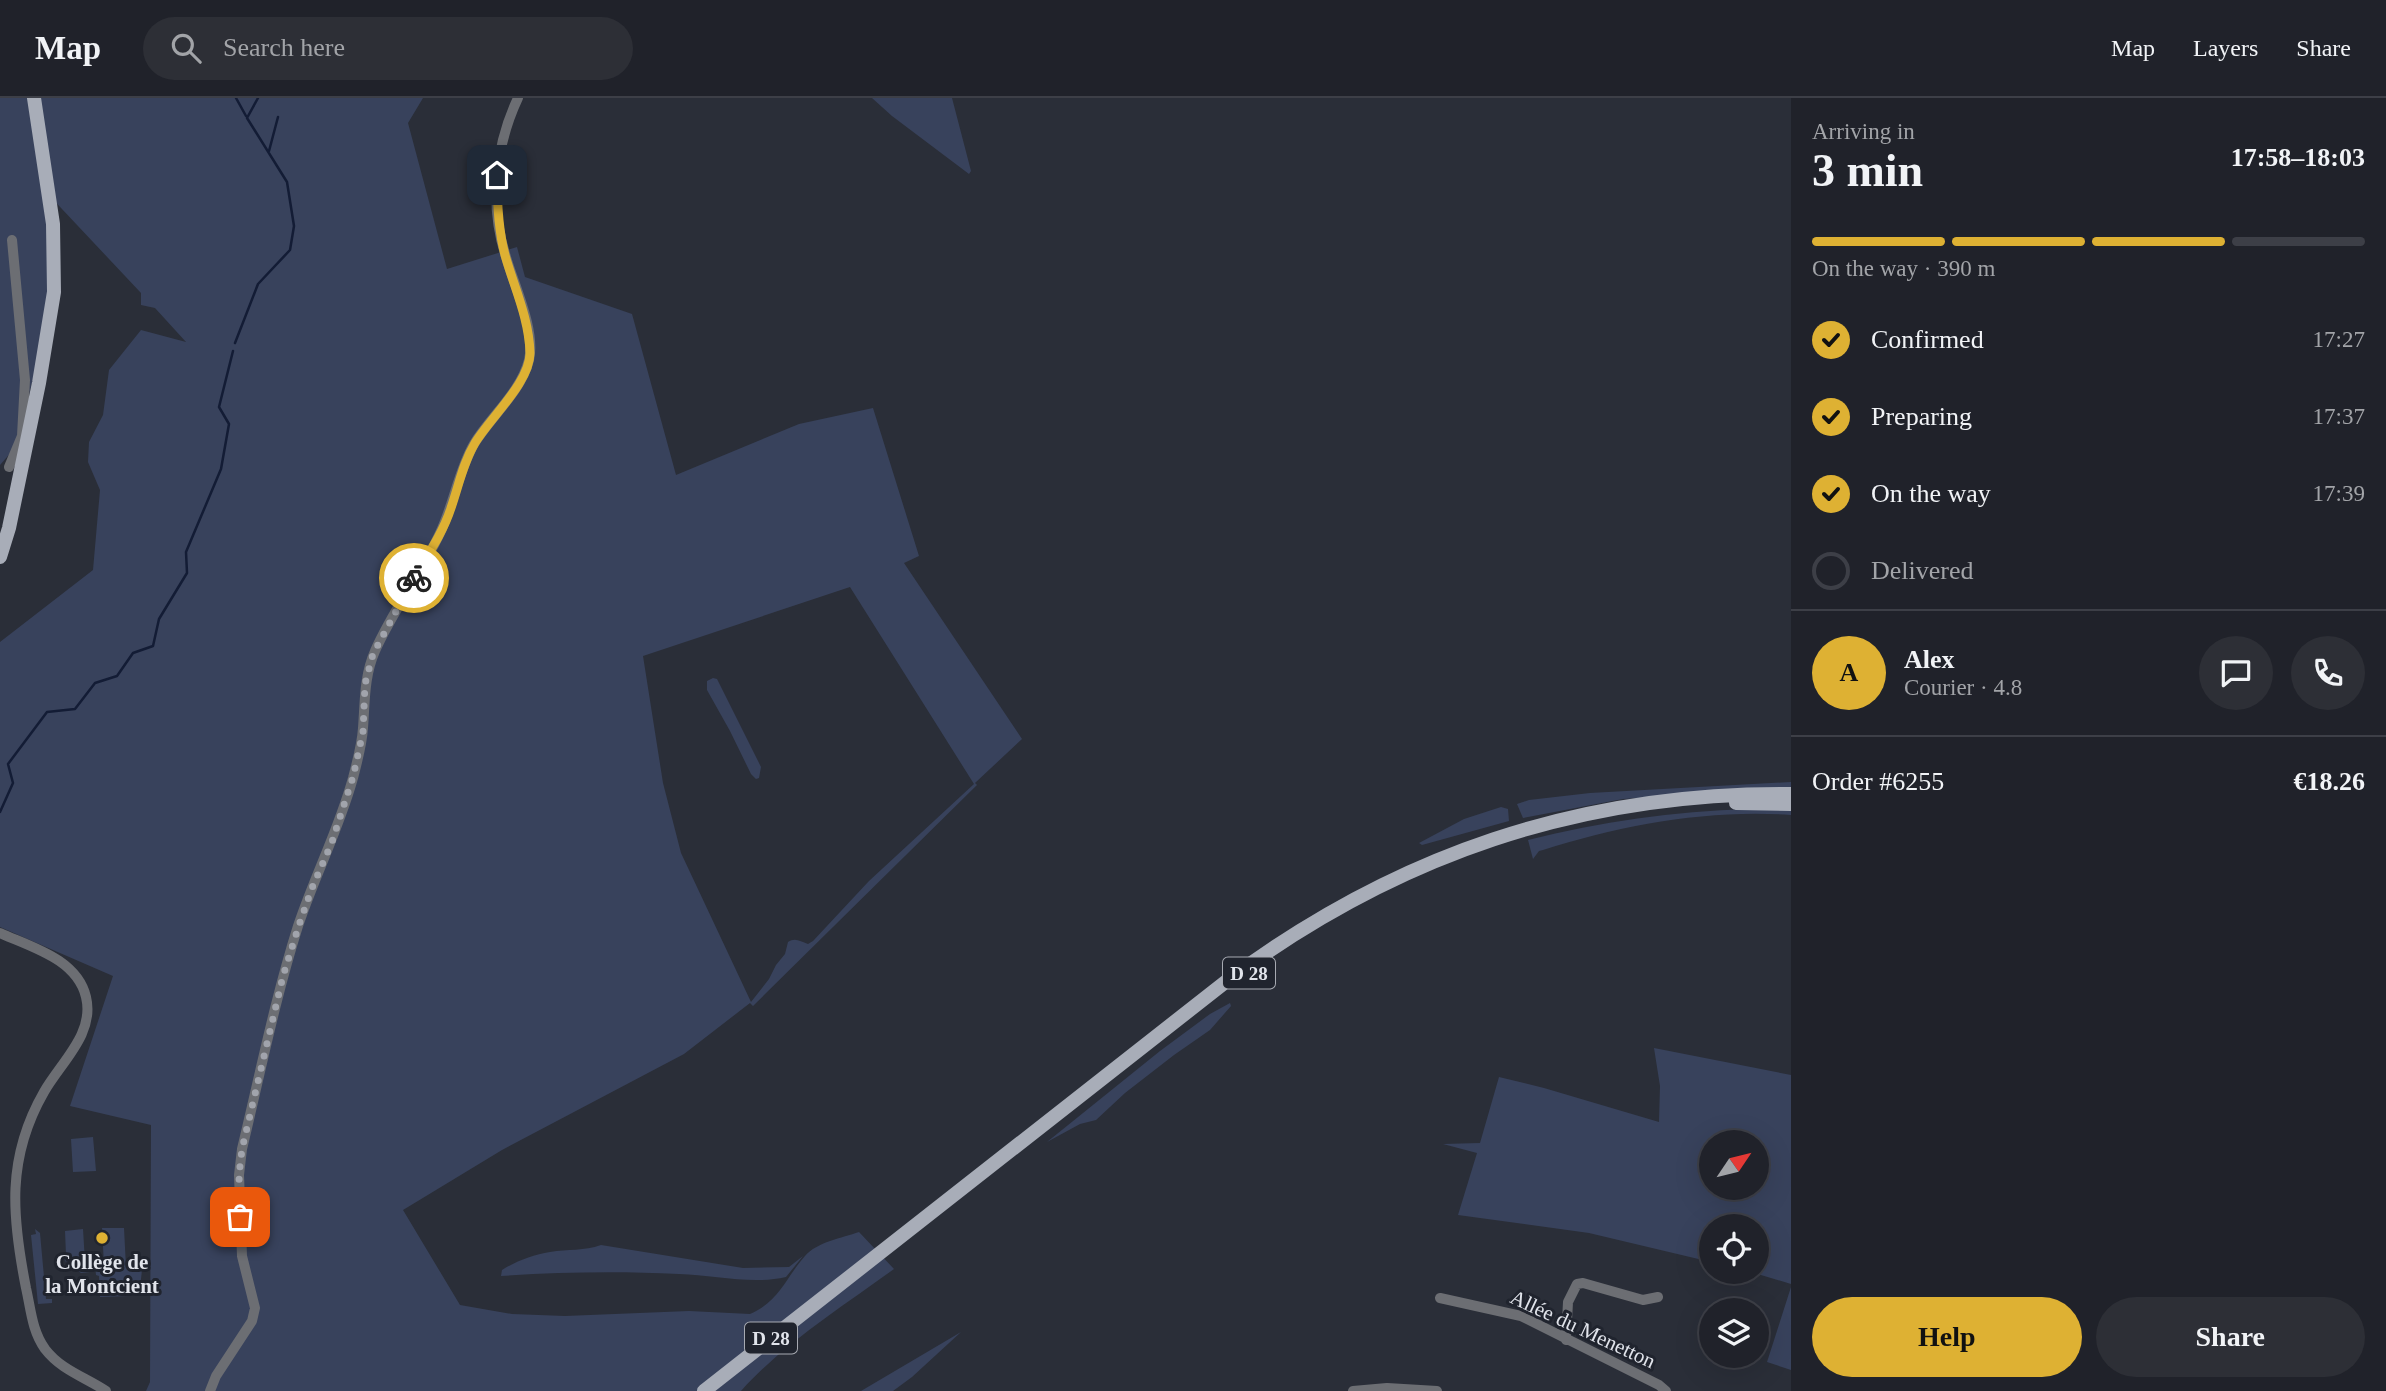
<!DOCTYPE html>
<meta charset="utf-8">
<style>
:root{--surface:#20222a;--page:#2d2f36;--text:#f1f3f6;--muted:#a2a4a8;--line:#3d3f47;--accent:#deb133}
body{margin:0;font-family:Georgia,serif;background:var(--page);color:var(--text);height:100vh;display:flex;flex-direction:column;font-size:26px;white-space:nowrap}
*{box-sizing:border-box;margin:0}
p{font-size:23px;color:var(--muted)}
.icon{flex:none;width:38px;height:38px;fill:none;stroke:currentColor;stroke-width:2;stroke-linecap:round;stroke-linejoin:round}
.map{position:relative;flex:1;overflow:hidden}
.panel{display:flex;flex-direction:column;background:var(--surface);width:595px}
.panel>*{flex:none}
.needle{width:46px;rotate:55deg}
.buttons{position:absolute;left:1699px;top:1032px;display:grid;gap:14px}
.buttons a{display:grid;place-items:center;width:70px;height:70px;border-radius:50%;background:var(--surface);box-shadow:0 7px 28px #0002,0 0 0 2px var(--line);font-size:35px}
.pin{position:absolute;display:grid;place-items:center;width:60px;height:60px;color:#fff;margin:-30px;border-radius:14px;box-shadow:0 4px 10px #0006}
.courier{position:absolute;display:grid;place-items:center;width:70px;height:70px;margin:-35px;border:5px solid #deb133;border-radius:50%;background:#fff;color:#222;box-shadow:0 2px 9px #0007}
.summary em{font-style:normal;font-weight:700}
.summary div{display:flex;flex-direction:column-reverse}
.summary{display:flex;align-items:center;justify-content:space-between;height:119px;padding:0 21px}
h1{font-size:46px;font-weight:700;line-height:52px}
.bar{display:grid;grid-template-columns:repeat(4,1fr);gap:10px 7px;align-content:center;height:84px;padding:0 21px}
.bar i{height:9px;border-radius:5px;background:var(--line)}
.bar .current{background:var(--accent)}
.bar p{grid-column:span 4}
.line{display:flex;align-items:center;gap:18px;padding:0 21px;border-top:2px solid var(--line)}
.line div{flex:1}
.round{display:grid;place-items:center;flex:none;width:74px;height:74px;border-radius:37px;background:var(--page)}
ol{padding:0 21px;list-style:none}
li{display:flex;align-items:center;gap:21px;height:77px}
li p{margin-inline-start:auto}
li .icon{padding:7px;border-radius:50%;background:var(--accent);color:#111;stroke-width:4}
li:last-child{color:var(--muted)}
li i{width:38px;height:38px;border:4px solid var(--line);border-radius:50%}
.cta{display:flex;gap:14px;margin-top:auto;padding:14px 21px}
.cta a{flex:1;height:80px;border-radius:42px;background:var(--accent);color:#111;font-size:28px;font-weight:700;line-height:80px;text-align:center}
.cta a+a{background:var(--page);color:var(--text)}
header{display:flex;align-items:center;gap:42px;box-sizing:border-box;height:98px;padding:0 35px;background:var(--surface);border-bottom:2px solid var(--line)}
header strong{font-size:33px}
nav{display:flex;gap:38px;margin-inline-start:auto;font-size:24px}
.search{width:490px;height:63px;background:var(--page);display:flex;align-items:center;gap:18px;box-sizing:border-box;padding:0 24px;border-radius:38px;color:var(--muted);font-size:26px}
main{display:flex;flex:1;min-height:0}
.map>svg:first-child{display:block}
.green{fill:#38425c;fill-rule:evenodd}
.lines{fill:none;stroke-linecap:round;stroke-linejoin:round}
.stream{stroke:#131c35;stroke-width:2.5}
.minor{stroke:#6c6e73;stroke-width:10}
.major{stroke:#a8adb8;stroke-width:14}
.done{stroke:#a1a4ac;stroke-width:7;stroke-dasharray:0 12.6}
.route{stroke:#deb133;stroke-width:9}
.poi-dot{fill:#deb133;stroke:#20242e;stroke-width:2.5}
.labels{text-anchor:middle;stroke-width:6;stroke-linejoin:round;paint-order:stroke}
.shield{fill:#20242e;stroke:#a7aab2;stroke-width:2}
.shield-label{font-size:19px;font-weight:bold;fill:#e1e4eb}
.poi-label{font-size:21px;font-weight:bold;fill:#e1e4eb;stroke:#20242e}
.street-label{font-size:21px;fill:#e1e4eb;stroke:#20242e}
</style>
<header>
<strong>Map</strong>
<div class="search"><svg class="icon" aria-label="search" viewBox="0 0 24 24"><circle cx="10" cy="10" r="6"/><path d="M15 15l6 6"/></svg>Search here</div>
<nav><a>Map</a><a>Layers</a><a>Share</a></nav>
</header>
<main>
<div class="map">
<svg width="1791" height="1293" viewBox="0 0 1791 1293">
<rect width="100%" height="100%" fill="#2a2e38"/>
<!-- green -->
<path class="green" d="M 0,0 L 423,0 L 408,25 L 447,171 L 517,149 L 525,179 L 632,216 L 676,377 L 799,326 L 873,310 L 919,458 L 904,465 L 1022,641 L 975,685 L 977,687 L 753,908 L 750,905 L 684,956 L 502,1052 L 403,1112 L 460,1207 L 512,1216 L 565,1218 L 689,1213 L 750,1216 C 780,1203 786,1179 805,1158 C 817,1144 842,1140 859,1134 L 894,1171 C 842,1209 784,1245 741,1293 L 146,1293 L 150,1284 L 151,1027 L 70,1008 L 113,878 L 0,829 L 0,544 L 93,472 L 100,392 L 88,364 L 89,344 L 103,317 L 109,272 L 141,232 L 186,244 L 155,210 L 141,207 L 141,195 L 46,94 L 51,166 L 46,233 L 14,351 L 0,367 ZM 850,489 L 974,686 L 869,783 L 813,843 L 808,846 C 800,843 795,839 788,844 L 785,856 L 776,867 L 769,881 L 751,904 L 681,755 L 663,685 L 643,558 Z
M 872,0 L 952,0 L 971,73 L 969,76 L 892,18 Z
M 713,580 L 717,581 L 761,669 L 759,680 L 756,681 L 751,676 L 730,633 L 707,592 L 707,583 Z
M 1791,684 L 1791,690 L 1623,701 L 1523,720 L 1517,706 L 1529,702 L 1590,695 Z
M 1501,709 L 1508,711 L 1509,723 L 1422,747 L 1419,745 L 1464,721 Z
M 1749,711 L 1791,712 L 1791,717 C 1708,711 1622,727 1543,752 L 1539,753 L 1533,761 L 1528,742 C 1601,724 1673,713 1749,711 Z
M 1230,905 L 1231,908 L 1210,932 L 1174,957 L 1125,995 L 1096,1022 L 1080,1026 L 1047,1044 L 1160,953 L 1210,916 Z
M 1654,950 L 1791,977 L 1791,1186 L 1751,1174 L 1757,1174 L 1757,1129 L 1712,1129 L 1711,1164 L 1589,1135 L 1458,1117 L 1477,1055 L 1443,1046 L 1480,1045 L 1499,979 L 1544,990 L 1659,1024 L 1660,988 ZM 1712,1045 L 1757,1045 L 1757,1090 L 1712,1090 Z
M 93,1039 L 96,1073 L 73,1074 L 71,1041 Z
M 102,1130 L 124,1130 L 126,1169 L 136,1169 L 137,1172 L 142,1172 L 140,1190 L 129,1198 L 100,1199 L 99,1178 L 96,1177 L 95,1167 L 104,1167 Z
M 35,1131 L 40,1135 L 46,1201 L 52,1201 L 52,1205 L 38,1206 L 31,1137 L 36,1136 Z
M 83,1131 L 85,1164 L 89,1164 L 90,1174 L 81,1175 L 65,1163 L 64,1157 L 66,1157 L 65,1133 Z
M 601,1147 L 743,1170 L 789,1169 L 803,1158 L 786,1179 C 752,1187 714,1177 679,1176 C 619,1173 560,1174 501,1178 L 502,1172 C 516,1163 533,1157 550,1154 C 568,1151 584,1153 601,1147 Z
M 1791,1189 L 1791,1272 L 1767,1264 Z
M 961,1234 L 912,1279 L 893,1293 L 861,1293 Z"/>
<g class="lines">
<!-- stream -->
<path class="stream" d="M 236,0 L 246,18
M 269,53 L 278,19
M 235,245 L 258,186 L 290,152 L 294,128 L 287,84 L 247,20 L 258,0
M 0,714 L 13,685 L 8,666 L 47,614 L 75,611 L 95,585 L 117,578 L 133,555 L 153,548 L 159,521 L 187,475 L 186,454 L 221,371 L 229,326 L 219,309 L 233,253"/>
<!-- minor -->
<path class="minor" d="M 9,369 L 22,338 L 25,282 L 12,142
M 0,835 C 31,849 77,861 86,899 C 95,936 61,964 44,994 C 6,1060 12,1119 26,1190 C 31,1212 32,1233 45,1251 C 61,1272 85,1279 106,1293
M 1440,1200 L 1521,1218 L 1659,1287 L 1666,1293
M 1566,1242 L 1568,1204 L 1577,1186 L 1583,1185 L 1643,1202 L 1658,1199
M 210,1293 L 216,1278 L 252,1223 L 255,1210 L 242,1158 L 239,1077 L 242,1051 C 260,976 275,901 298,828 C 315,777 339,731 353,680 C 357,664 362,647 363,630 C 365,604 364,578 375,553 C 393,512 421,476 440,435 C 454,406 458,374 474,346 C 491,318 521,294 529,262 C 536,233 514,187 506,159 C 489,107 495,49 518,0
M 1353,1293 L 1387,1290 L 1437,1293"/>
<!-- major -->
<path class="major" d="M 0,459 L 9,430 L 39,285 L 54,194 L 53,126 L 34,0
M 1736,705 L 1791,706
M 704,1293 L 1228,882 C 1396,757 1580,694 1791,696"/>
</g>
<g class="lines">
<!-- done -->
<path class="done" d="M 240,1119 L 239,1077 L 242,1051 L 283,878 L 299,827 L 312,790 L 332,744 L 353,679 L 363,634 L 365,586 L 373,556 L 414,480"/>
<!-- route -->
<path class="route" d="M 414,480 C 427,458 443,435 451,410 C 459,387 463,365 475,345 C 490,320 530,284 530,255 C 529,220 514,189 505,157 C 498,131 497,103 497,77"/>
</g>
<!-- markers -->
<circle class="poi-dot" cx="102" cy="1140" r="7"/>
<g class="labels">
<!-- shield labels -->
<g class="shield">
<rect x="1223" y="859.5" width="52" height="31" rx="5"/>
<rect x="745" y="1224.5" width="52" height="31" rx="5"/>
</g>
<g class="shield-label">
<text x="1249" y="882">D 28</text>
<text x="771" y="1247">D 28</text>
</g>
<!-- poi labels -->
<g class="poi-label">
<text x="102" y="1171">Collège de<tspan x="102" dy="24">la Montcient</tspan></text>
</g>
<!-- street labels -->
<g class="street-label">
<text transform="translate(1583 1231) rotate(25)" y="7">Allée du Menetton</text>
</g>
</g>
</svg>
<div class="buttons">
<a><svg class="needle" viewBox="-14 -14 28 28"><path d="M0-13l5 13h-10z" fill="#e53935"/><path d="M0 13l5-13h-10z" fill="#a2a4a8"/></svg></a>
<a><svg class="icon" aria-label="locate" viewBox="0 0 24 24"><circle cx="12" cy="12" r="6"/><path d="M12 2v4M12 18v4M2 12h4M18 12h4"/></svg></a>
<a><svg class="icon" aria-label="layers" viewBox="0 0 24 24"><path d="M12 4l9 5-9 5-9-5zM3 14l9 5 9-5"/></svg></a>
</div>
<div class="pin" style="left:240px;top:1119px;background:#ea580c"><svg class="icon" aria-label="bag" viewBox="0 0 24 24"><path d="M5 8h14l-1 12H6zM9 8a3 3 0 0 1 6 0"/></svg></div>
<div class="pin" style="left:497px;top:77px;background:#1f2937"><svg class="icon" aria-label="home" viewBox="0 0 24 24"><path d="M3 11l9-7 9 7M6 9v11h12V9"/></svg></div>
<div class="courier" style="left:414px;top:480px"><svg class="icon" aria-label="bike" viewBox="0 0 24 24"><circle cx="6" cy="16" r="4"/><circle cx="18" cy="16" r="4"/><path d="M6 16l4-8h5l3 8M10 8l3 8H6M13 5h3"/></svg></div>
</div>
<section class="panel">
<div class="summary"><div><h1>3 min</h1><p>Arriving in</p></div><em>17:58–18:03</em></div>
<div class="bar"><i class="current"></i><i class="current"></i><i class="current"></i><i></i><p>On the way · 390 m</p></div>
<ol>
<li><svg class="icon" aria-label="check" viewBox="0 0 24 24"><path d="M5 12l5 5 9-10"/></svg>Confirmed<p>17:27</p></li>
<li><svg class="icon" aria-label="check" viewBox="0 0 24 24"><path d="M5 12l5 5 9-10"/></svg>Preparing<p>17:37</p></li>
<li><svg class="icon" aria-label="check" viewBox="0 0 24 24"><path d="M5 12l5 5 9-10"/></svg>On the way<p>17:39</p></li>
<li><i></i>Delivered</li>
</ol>
<div class="line" style="height:126px"><b class="round" style="background:var(--accent);color:#111">A</b><div><b>Alex</b><p>Courier · 4.8</p></div><a class="round"><svg class="icon" aria-label="chat" viewBox="0 0 24 24"><path d="M4 5h16v11H9l-5 4z"/></svg></a><a class="round"><svg class="icon" aria-label="phone" viewBox="0 0 24 24"><path d="M5 4h4l2 5-3 2q2 4 5 5l2-3 5 2v4C11 20 4 13 5 4z"/></svg></a></div>
<div class="line" style="height:91px"><div>Order #6255</div><b>€18.26</b></div>
<div class="cta"><a>Help</a><a>Share</a></div>
</section>
</main>
